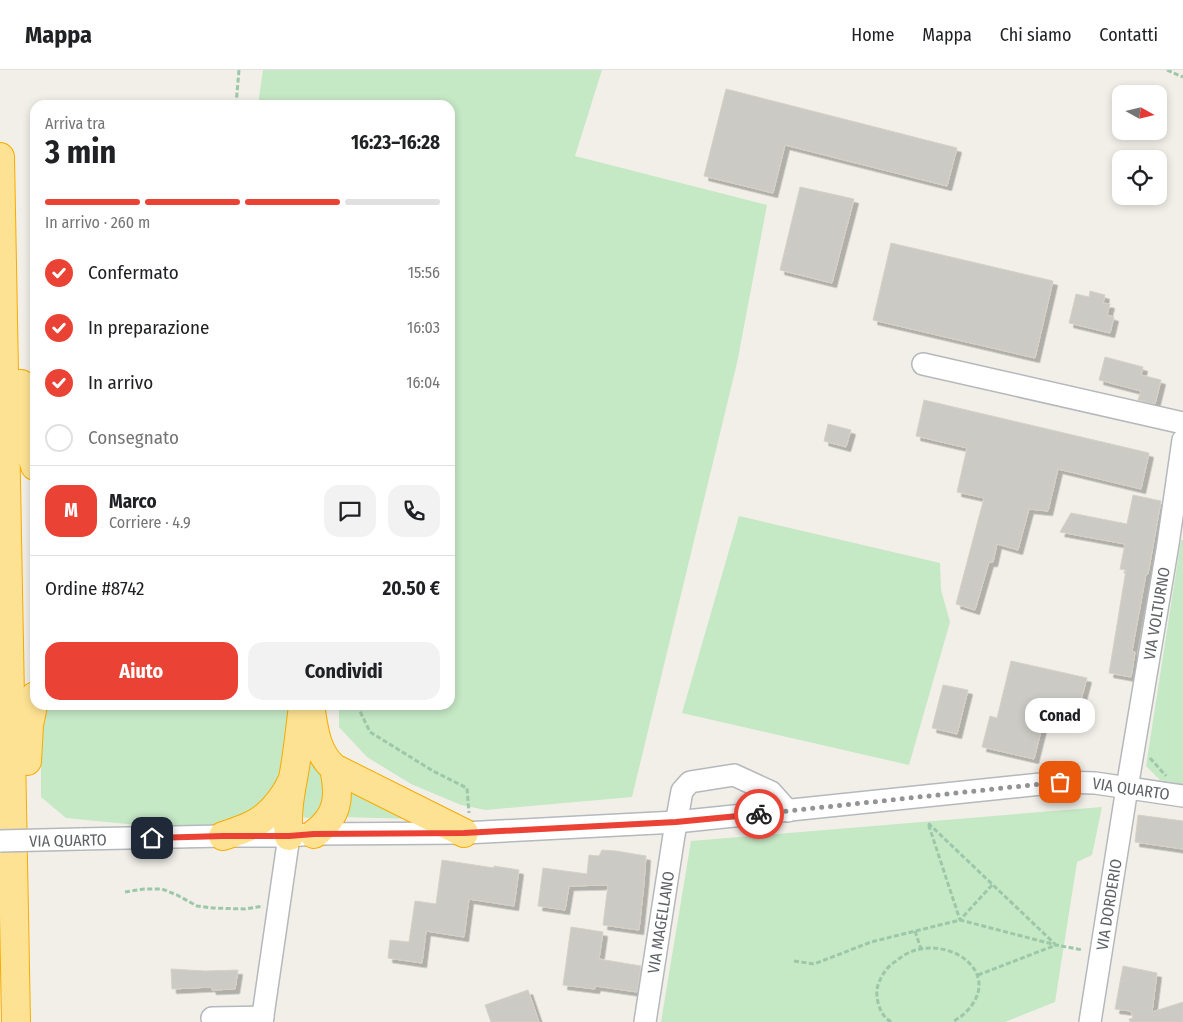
<!DOCTYPE html>
<html lang="it">
<meta charset="utf-8">
<style>
:root{--surface:#fff;--page:#f2f2f2;--text:#202124;--muted:#757577;--line:#e0e0e0;--accent:#ea4335}
body{margin:0;font-family:"Fira Sans Condensed",sans-serif;background:var(--page);color:var(--text);height:100vh;display:flex;flex-direction:column;font-size:19px;white-space:nowrap}
*{box-sizing:border-box;margin:0}
p{font-size:16px;color:var(--muted)}
.icon{flex:none;width:28px;height:28px;fill:none;stroke:currentColor;stroke-width:2;stroke-linecap:round;stroke-linejoin:round}
.map{position:relative;flex:1;overflow:hidden}
.panel{position:absolute;left:30px;top:30px;width:425px;height:610px;display:flex;flex-direction:column;background:var(--surface);border-radius:15px;box-shadow:0 2px 8px #0003}
.panel>*{flex:none}
.needle{width:32px;rotate:98deg}
.buttons{position:absolute;left:1112px;top:15px;display:grid;gap:10px}
.buttons a{display:grid;place-items:center;width:55px;height:55px;border-radius:10px;background:var(--surface);box-shadow:0 2px 8px #0003;font-size:25px}
.pin{position:absolute;display:grid;place-items:center;width:42px;height:42px;color:#fff;margin:-21px;border-radius:10px;box-shadow:0 2px 8px #0006}
.courier{position:absolute;display:grid;place-items:center;width:50px;height:50px;margin:-25px;border:4px solid #ea4335;border-radius:50%;background:#fff;color:#222;box-shadow:0 1px 6px #0007}
.bubble{position:absolute;height:35px;border-radius:15px;background:var(--surface);box-shadow:0 2px 8px #0003;font-size:16px;font-weight:700;line-height:35px;text-align:center}
.summary em{font-style:normal;font-weight:700}
.summary div{display:flex;flex-direction:column-reverse}
.summary{display:flex;align-items:center;justify-content:space-between;height:85px;padding:0 15px}
h1{font-size:32px;font-weight:700;line-height:38px}
.bar{display:grid;grid-template-columns:repeat(4,1fr);gap:8px 5px;align-content:center;height:60px;padding:0 15px}
.bar i{height:6px;border-radius:4px;background:var(--line)}
.bar .current{background:var(--accent)}
.bar p{grid-column:span 4}
.line{display:flex;align-items:center;gap:12px;padding:0 15px;border-top:1px solid var(--line)}
.line div{flex:1}
.round{display:grid;place-items:center;flex:none;width:52px;height:52px;border-radius:15px;background:var(--page)}
ol{padding:0 15px;list-style:none}
li{display:flex;align-items:center;gap:15px;height:55px}
li p{margin-inline-start:auto}
li .icon{padding:5px;border-radius:50%;background:var(--accent);color:#fff;stroke-width:4}
li:last-child{color:var(--muted)}
li i{width:28px;height:28px;border:2px solid var(--line);border-radius:50%}
.action{display:flex;gap:10px;margin-top:auto;padding:10px 15px}
.action a{flex:1;height:58px;border-radius:15px;background:var(--accent);color:#fff;font-size:20px;font-weight:700;line-height:58px;text-align:center}
.action a+a{background:var(--page);color:var(--text)}
header{display:flex;align-items:center;gap:30px;box-sizing:border-box;height:70px;padding:0 25px;background:var(--surface);border-bottom:1px solid var(--line)}
header strong{font-size:24px}
nav{display:flex;gap:28px;margin-inline-start:auto;font-size:18px}
.map>svg:first-child{display:block}
.green{fill:#c5e8c5}
.building{fill:#cccac5;stroke:#d6d1c6;filter:url(#shadow)}
.lines{fill:none;stroke-linecap:round;stroke-linejoin:round}
.minor-casing{stroke:#b5b8bc;stroke-width:24}
.highway-casing{stroke:#f9ab00;stroke-width:30}
.path{stroke:#9cc7a9;stroke-width:3;stroke-dasharray:5 2.5;stroke-linecap:butt}
.minor{stroke:#fff;stroke-width:21}
.highway{stroke:#fde293;stroke-width:28}
.minor-bridge-casing{stroke:#b5b8bc;stroke-width:24;stroke-linecap:butt}
.minor-bridge{stroke:#fff;stroke-width:21}
.done{stroke:#929495;stroke-width:5;stroke-dasharray:0 9}
.route{stroke:#ea4335;stroke-width:6}
.labels{text-anchor:middle;stroke-width:4;stroke-linejoin:round;paint-order:stroke}
.street-label{font-size:16px;fill:#5f6368;stroke:#fff}
</style>
<header>
<strong>Mappa</strong>
<nav><a>Home</a><a>Mappa</a><a>Chi siamo</a><a>Contatti</a></nav>
</header>
<div class="map">
<svg width="1183" height="952" viewBox="0 0 1183 952">
<defs>
<filter id="shadow"><feDropShadow dx="4.5" dy="4.5" stdDeviation="0" flood-color="#0004"/></filter>
</defs>
<rect width="100%" height="100%" fill="#f1efe8"/>
<!-- green -->
<path class="green" d="M 263,0 L 602,0 L 575,86 L 767,135 L 737,293 L 632,727 L 486,740 L 461,735 L 411,714 L 367,687 L 339,657 L 339,635 L 450,635 L 450,35 L 258,35 Z
M 739,446 L 940,493 L 941,520 L 950,552 L 909,695 L 682,643 Z
M 1181,470 L 1183,470 L 1183,714 L 1160,710 L 1146,696 Z
M 46,635 L 291,635 L 283,701 L 266,734 L 230,752 L 178,759 L 66,748 L 41,727 L 41,675 Z
M 309,679 L 329,705 C 326,717 323,745 309,748 C 308,748 302,747 301,747 Z
M 349,716 L 415,749 L 343,747 Z
M 1102,737 L 1092,785 L 1077,792 L 1055,932 L 1005,952 L 661,952 L 691,771 Z"/>
<!-- building -->
<path class="building" d="M 726,19 L 957,78 L 947,116 L 785,75 L 773,123 L 704,106 Z
M 800,117 L 854,129 L 832,213 L 780,200 Z
M 891,173 L 1053,211 L 1035,288 L 873,250 Z
M 1090,221 L 1105,225 L 1103,233 L 1110,234 L 1107,245 L 1114,247 L 1110,263 L 1069,253 L 1076,224 L 1089,227 Z
M 1105,287 L 1143,297 L 1141,305 L 1161,310 L 1155,334 L 1138,330 L 1141,321 L 1099,310 Z
M 924,330 L 1149,383 L 1141,419 L 1058,399 L 1048,441 L 1029,439 L 1018,480 L 997,474 L 993,492 L 989,492 L 975,540 L 956,534 L 984,428 L 957,422 L 967,378 L 916,366 Z
M 828,354 L 851,360 L 846,377 L 824,371 Z
M 1133,425 L 1161,431 L 1148,504 L 1146,504 L 1132,581 L 1135,582 L 1131,607 L 1109,603 L 1126,500 L 1120,499 L 1125,474 L 1060,462 L 1071,443 L 1127,454 Z
M 1011,591 L 1087,608 L 1075,652 L 1045,645 L 1034,689 L 982,677 L 990,646 L 997,648 Z
M 943,615 L 968,620 L 957,664 L 932,658 Z
M 1138,745 L 1183,751 L 1183,779 L 1135,772 Z
M 602,780 L 616,781 L 646,786 L 644,813 L 639,860 L 603,855 L 608,815 L 569,816 L 565,840 L 538,836 L 543,798 L 587,804 L 589,785 L 599,786 Z
M 442,790 L 494,798 L 494,796 L 519,800 L 514,836 L 469,829 L 464,867 L 426,861 L 422,893 L 388,888 L 390,870 L 409,872 L 415,831 L 436,834 Z
M 571,857 L 603,862 L 599,889 L 641,896 L 637,922 L 596,916 L 595,919 L 563,915 Z
M 1123,896 L 1157,903 L 1152,942 L 1183,932 L 1183,952 L 1130,952 L 1129,949 L 1133,948 L 1131,941 L 1115,939 Z
M 171,899 L 205,901 L 238,900 L 235,919 L 212,920 L 211,917 L 172,919 Z
M 528,920 L 539,952 L 491,952 L 485,935 Z"/>
<g class="lines">
<!-- minor casing -->
<g class="minor-casing">
<g id="minor">
<path d="M 923,294 L 1183,353"/>
<path id="s1" d="M 80,769 L 223,766 L 289,766 L 314,764 L 464,763 L 676,752 L 1060,712 L 1095,713 L 1183,726"/>
<path d="M 212,948 L 263,947"/>
<path d="M 262,952 L 289,766"/>
<path id="s2" d="M 645,952 L 674,765 L 682,721 L 690,712 L 734,705 L 771,722 L 788,741"/>
<path id="s3" d="M 1090,952 L 1127,718 L 1168,474 L 1183,370"/>
</g>
</g>
<!-- highway casing -->
<g class="highway-casing">
<path id="highway" d="M 0,87 L 16,952
M 21,314 L 27,369 L 35,396
M 310,635 C 314,658 315,681 334,698 L 464,763
M 27,691 L 29,655 L 35,626
M 314,764 C 339,746 340,726 334,698
M 223,766 C 232,763 242,760 250,756 C 268,748 283,730 291,713
M 289,766 C 286,744 290,725 294,703 C 298,681 300,659 303,636"/>
</g>
<!-- path -->
<path class="path" d="M 1167,0 L 1183,7
M 236,35 L 239,0
M 357,635 L 370,662 L 433,701 L 467,718 L 469,743
M 1150,688 L 1166,706
M 125,822 L 144,819 L 162,819 L 177,825 L 197,836 L 213,838 L 245,839 L 263,836
M 915,861 L 921,879
M 794,891 L 814,894 L 871,872 L 960,850 L 1056,875 L 1083,880
M 978,905 L 1056,875 L 928,753 L 960,850 L 992,815
M 891,952 C 889,950 886,949 885,947 C 878,939 875,924 878,915 C 882,904 887,897 896,891 C 902,886 909,882 916,880 C 956,869 1003,906 965,943 C 961,947 956,949 953,952"/>
<!-- minor -->
<use href="#minor" class="minor"/>
<!-- highway -->
<use href="#highway" class="highway"/>
<!-- minor-bridge casing -->
<g class="minor-bridge-casing">
<path id="minor-bridge" d="M 0,771 L 80,769"/>
</g>
<!-- minor-bridge -->
<use href="#minor-bridge" class="minor-bridge"/>
</g>
<g class="lines">
<!-- done -->
<path class="done" d="M 759,744 L 1060,712"/>
<!-- route -->
<path class="route" d="M 152,768 L 223,766 L 289,766 L 314,764 L 464,763 L 676,752 L 759,744"/>
</g>
<g class="labels">
<!-- street labels -->
<g class="street-label">
<text dy="6" stroke="none"><textPath href="#s3" startOffset="414">VIA VOLTURNO</textPath></text>
<text dy="6" stroke="none"><textPath href="#s1" startOffset="1054">VIA QUARTO</textPath></text>
<text transform="translate(68 770) rotate(-1)" y="6">VIA QUARTO</text>
<text dy="6" stroke="none"><textPath href="#s3" startOffset="119">VIA DORDERIO</textPath></text>
<text dy="6" stroke="none"><textPath href="#s2" startOffset="101">VIA MAGELLANO</textPath></text>
</g>
</g>
</svg>
<div class="buttons">
<a><svg class="needle" viewBox="-14 -14 28 28"><path d="M0-13l5 13h-10z" fill="#e53935"/><path d="M0 13l5-13h-10z" fill="#757577"/></svg></a>
<a><svg class="icon" aria-label="locate" viewBox="0 0 24 24"><circle cx="12" cy="12" r="6"/><path d="M12 2v4M12 18v4M2 12h4M18 12h4"/></svg></a>
</div>
<div class="pin" style="left:1060px;top:712px;background:#ea580c"><svg class="icon" aria-label="bag" viewBox="0 0 24 24"><path d="M5 8h14l-1 12H6zM9 8a3 3 0 0 1 6 0"/></svg></div>
<div class="pin" style="left:152px;top:768px;background:#1f2937"><svg class="icon" aria-label="home" viewBox="0 0 24 24"><path d="M3 11l9-7 9 7M6 9v11h12V9"/></svg></div>
<div class="courier" style="left:759px;top:744px"><svg class="icon" aria-label="bike" viewBox="0 0 24 24"><circle cx="6" cy="16" r="4"/><circle cx="18" cy="16" r="4"/><path d="M6 16l4-8h5l3 8M10 8l3 8H6M13 5h3"/></svg></div>
<div class="bubble" style="left:1025px;top:628px;width:70px">Conad</div>
<section class="panel">
<div class="summary"><div><h1>3 min</h1><p>Arriva tra</p></div><em>16:23–16:28</em></div>
<div class="bar"><i class="current"></i><i class="current"></i><i class="current"></i><i></i><p>In arrivo · 260 m</p></div>
<ol>
<li><svg class="icon" aria-label="check" viewBox="0 0 24 24"><path d="M5 12l5 5 9-10"/></svg>Confermato<p>15:56</p></li>
<li><svg class="icon" aria-label="check" viewBox="0 0 24 24"><path d="M5 12l5 5 9-10"/></svg>In preparazione<p>16:03</p></li>
<li><svg class="icon" aria-label="check" viewBox="0 0 24 24"><path d="M5 12l5 5 9-10"/></svg>In arrivo<p>16:04</p></li>
<li><i></i>Consegnato</li>
</ol>
<div class="line" style="height:90px"><b class="round" style="background:var(--accent);color:#fff">M</b><div><b>Marco</b><p>Corriere · 4.9</p></div><a class="round"><svg class="icon" aria-label="chat" viewBox="0 0 24 24"><path d="M4 5h16v11H9l-5 4z"/></svg></a><a class="round"><svg class="icon" aria-label="phone" viewBox="0 0 24 24"><path d="M5 4h4l2 5-3 2q2 4 5 5l2-3 5 2v4C11 20 4 13 5 4z"/></svg></a></div>
<div class="line" style="height:65px"><div>Ordine #8742</div><b>20.50 €</b></div>
<div class="action"><a>Aiuto</a><a>Condividi</a></div>
</section>
</div>
